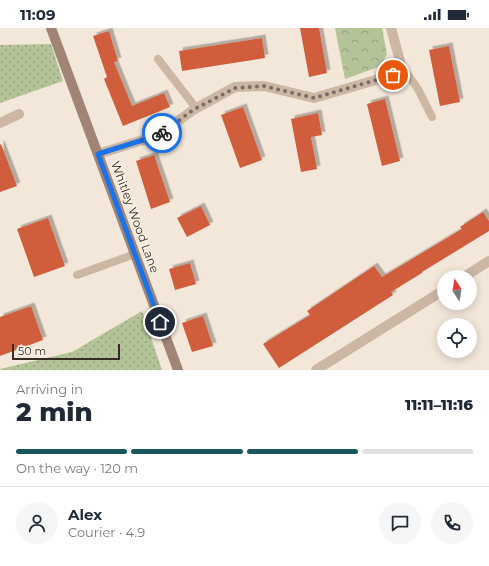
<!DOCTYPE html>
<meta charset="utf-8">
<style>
:root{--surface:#fff;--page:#f6f6f7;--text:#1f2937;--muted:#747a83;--line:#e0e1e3;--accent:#18585c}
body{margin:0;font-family:Montserrat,sans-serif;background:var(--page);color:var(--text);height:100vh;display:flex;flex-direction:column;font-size:15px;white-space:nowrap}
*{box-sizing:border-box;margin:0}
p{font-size:13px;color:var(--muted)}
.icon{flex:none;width:22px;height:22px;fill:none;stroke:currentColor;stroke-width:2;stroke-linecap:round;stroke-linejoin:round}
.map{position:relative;height:342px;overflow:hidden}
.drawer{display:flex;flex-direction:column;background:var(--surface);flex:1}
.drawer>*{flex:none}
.needle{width:26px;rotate:348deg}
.tools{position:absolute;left:437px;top:242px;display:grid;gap:8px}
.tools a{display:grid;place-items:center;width:40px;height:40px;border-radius:50%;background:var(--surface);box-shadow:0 2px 10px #0003;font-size:20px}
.scale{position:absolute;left:12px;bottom:10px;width:108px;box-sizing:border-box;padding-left:4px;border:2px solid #372b26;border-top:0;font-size:11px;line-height:14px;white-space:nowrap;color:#372b26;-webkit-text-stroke:3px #fbf1e6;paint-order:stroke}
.pin{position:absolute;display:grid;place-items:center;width:34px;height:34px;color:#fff;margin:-17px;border:2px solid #fff;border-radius:50%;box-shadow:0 1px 4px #0007}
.courier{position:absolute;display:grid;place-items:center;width:40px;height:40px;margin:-20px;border:3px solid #1a73e8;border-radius:50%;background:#fff;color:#222;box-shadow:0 1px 5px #0007}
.headline em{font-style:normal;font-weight:800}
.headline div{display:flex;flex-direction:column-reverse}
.headline{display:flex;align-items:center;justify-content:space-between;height:68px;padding:0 16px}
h1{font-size:26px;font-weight:800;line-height:30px}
.bar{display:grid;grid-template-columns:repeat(4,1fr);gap:6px 4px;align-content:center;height:48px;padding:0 16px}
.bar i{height:5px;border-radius:3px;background:var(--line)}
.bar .selected{background:var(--accent)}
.bar p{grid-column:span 4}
.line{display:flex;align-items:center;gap:10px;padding:0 16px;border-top:1px solid var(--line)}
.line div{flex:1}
.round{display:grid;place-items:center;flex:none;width:42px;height:42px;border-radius:21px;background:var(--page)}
.status{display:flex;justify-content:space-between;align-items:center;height:28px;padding:0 20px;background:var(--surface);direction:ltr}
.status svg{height:11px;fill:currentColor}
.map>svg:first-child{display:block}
.grass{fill:url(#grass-dots)}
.forest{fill:url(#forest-crowns)}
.building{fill:#d05d3b;filter:url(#shadow)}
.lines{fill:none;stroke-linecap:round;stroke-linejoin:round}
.lane{stroke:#ccb6a4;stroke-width:8}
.street{stroke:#ccb6a4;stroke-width:10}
.secondary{stroke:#a08475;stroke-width:10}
.done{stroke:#796d65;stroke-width:4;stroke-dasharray:0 7.2}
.route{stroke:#1a73e8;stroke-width:5}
.labels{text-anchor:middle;stroke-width:3;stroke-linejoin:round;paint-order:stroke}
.street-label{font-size:12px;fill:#372b26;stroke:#fbf1e6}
</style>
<div class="status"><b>11:09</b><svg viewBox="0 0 49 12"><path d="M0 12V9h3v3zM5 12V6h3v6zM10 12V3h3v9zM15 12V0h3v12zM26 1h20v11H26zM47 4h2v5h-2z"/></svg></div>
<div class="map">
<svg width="489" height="342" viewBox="0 0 489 342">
<defs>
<pattern id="grass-dots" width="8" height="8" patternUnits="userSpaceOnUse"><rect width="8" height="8" fill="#b5c398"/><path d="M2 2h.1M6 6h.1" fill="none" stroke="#949f7c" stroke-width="1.8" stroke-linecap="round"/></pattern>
<pattern id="forest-crowns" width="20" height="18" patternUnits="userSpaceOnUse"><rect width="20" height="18" fill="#b5c398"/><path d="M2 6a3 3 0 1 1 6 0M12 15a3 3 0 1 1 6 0" fill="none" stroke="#949f7c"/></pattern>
<filter id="shadow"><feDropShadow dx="3.5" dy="-3.5" stdDeviation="0" flood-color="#0004"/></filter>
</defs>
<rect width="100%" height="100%" fill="#f3e7d9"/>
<!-- grass -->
<path class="grass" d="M 51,16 L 63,53 L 0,75 L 0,17 Z
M 142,283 L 162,342 L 0,342 L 0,341 L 72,324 Z"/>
<!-- forest -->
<path class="forest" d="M 335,0 L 382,0 L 387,26 L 381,38 L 345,51 Z"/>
<!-- building -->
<path class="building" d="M 300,0 L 319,0 L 327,45 L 309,49 Z
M 109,3 L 118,33 L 114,34 L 132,78 L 164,65 L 170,79 L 123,98 L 104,51 L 107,49 L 93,8 Z
M 262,10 L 265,30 L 182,43 L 179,23 Z
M 449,18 L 460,74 L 440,78 L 429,22 Z
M 385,71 L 400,133 L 382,138 L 367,76 Z
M 243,79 L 262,132 L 240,140 L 221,87 Z
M 318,85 L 322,107 L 311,109 L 317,141 L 301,144 L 291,91 Z
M 1,116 L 17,158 L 0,164 L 0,117 Z
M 154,127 L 170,174 L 151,181 L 136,133 Z
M 201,178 L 210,197 L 187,209 L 177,190 Z
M 483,184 L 489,193 L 489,203 L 422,244 L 422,245 L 391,264 L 393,267 L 279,340 L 263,316 L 310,287 L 307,283 L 374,238 L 382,249 L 462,201 L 460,199 Z
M 48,190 L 65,238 L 34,249 L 17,201 Z
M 190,235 L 196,256 L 175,262 L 169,241 Z
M 31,278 L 43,312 L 0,328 L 0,289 Z
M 203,288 L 213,318 L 192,324 L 182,295 Z"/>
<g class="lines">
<!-- lane -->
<path class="lane" d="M 158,31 L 196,80
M 401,37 L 418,61 L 432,89
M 77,247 L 135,226"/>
<!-- street -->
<path class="street" d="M 0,95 L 19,86
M 98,126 L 159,107 L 193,82 L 235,59 L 264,58 L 314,70 L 393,47 L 401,37 L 391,0
M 464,249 L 489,233
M 316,342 L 444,262"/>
<!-- secondary -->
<path class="secondary" d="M 51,0 L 178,342"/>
</g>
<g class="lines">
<!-- done -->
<path class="done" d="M 162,105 L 193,82 L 235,60 L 264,58 L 314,70 L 393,47"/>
<!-- route -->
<path class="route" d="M 160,294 L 98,126 L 159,107 L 162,105"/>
</g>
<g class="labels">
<!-- street labels -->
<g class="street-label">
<text transform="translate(135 189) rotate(70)" y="4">Whitley Wood Lane</text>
</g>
</g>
</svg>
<div class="tools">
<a><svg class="needle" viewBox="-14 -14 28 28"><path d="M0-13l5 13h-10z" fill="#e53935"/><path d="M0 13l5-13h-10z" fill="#747a83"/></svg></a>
<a><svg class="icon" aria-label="locate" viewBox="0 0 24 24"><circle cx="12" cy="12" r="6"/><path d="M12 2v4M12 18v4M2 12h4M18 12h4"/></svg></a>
</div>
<div class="scale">50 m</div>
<div class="pin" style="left:393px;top:47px;background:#ea580c"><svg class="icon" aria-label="bag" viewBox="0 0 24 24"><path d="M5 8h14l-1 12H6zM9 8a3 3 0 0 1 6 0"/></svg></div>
<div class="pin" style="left:160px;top:294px;background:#1f2937"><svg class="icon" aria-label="home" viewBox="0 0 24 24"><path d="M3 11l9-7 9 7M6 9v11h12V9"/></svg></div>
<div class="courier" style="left:162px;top:105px"><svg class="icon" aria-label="bike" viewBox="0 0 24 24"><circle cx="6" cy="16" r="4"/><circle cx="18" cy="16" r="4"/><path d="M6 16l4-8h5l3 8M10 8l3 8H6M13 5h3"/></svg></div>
</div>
<section class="drawer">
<div class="headline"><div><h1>2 min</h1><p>Arriving in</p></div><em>11:11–11:16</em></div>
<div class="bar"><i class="selected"></i><i class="selected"></i><i class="selected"></i><i></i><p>On the way · 120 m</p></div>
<div class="line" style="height:72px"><a class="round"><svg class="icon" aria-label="person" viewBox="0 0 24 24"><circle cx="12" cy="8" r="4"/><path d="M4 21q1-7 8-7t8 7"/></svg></a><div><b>Alex</b><p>Courier · 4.9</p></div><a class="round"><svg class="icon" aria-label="chat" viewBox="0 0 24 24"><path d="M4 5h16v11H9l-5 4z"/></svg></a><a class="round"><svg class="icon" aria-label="phone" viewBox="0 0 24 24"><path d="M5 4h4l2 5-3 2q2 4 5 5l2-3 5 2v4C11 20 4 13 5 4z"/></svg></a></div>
</section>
